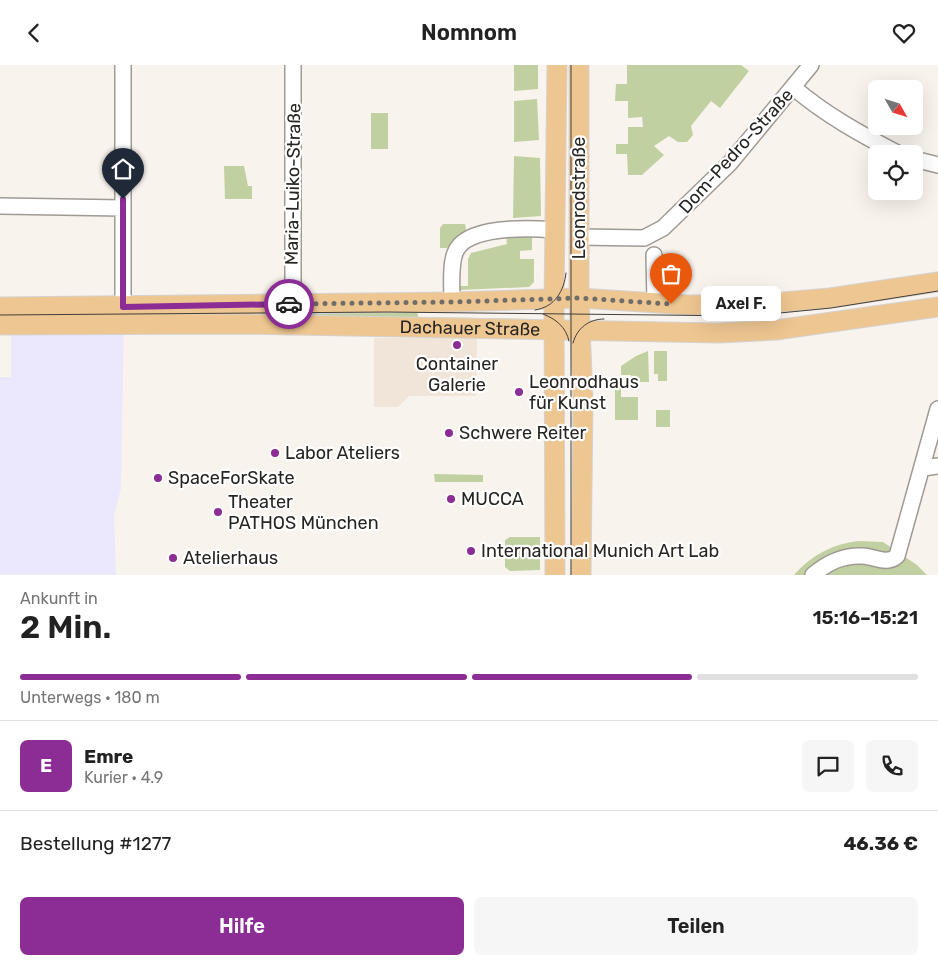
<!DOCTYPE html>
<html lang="de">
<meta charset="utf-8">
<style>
:root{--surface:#fff;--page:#f6f6f6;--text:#222;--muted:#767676;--line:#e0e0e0;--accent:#8c2c95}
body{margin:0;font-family:Rubik,sans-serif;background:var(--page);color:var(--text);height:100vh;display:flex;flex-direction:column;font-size:19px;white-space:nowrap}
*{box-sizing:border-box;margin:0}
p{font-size:16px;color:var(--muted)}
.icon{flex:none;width:28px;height:28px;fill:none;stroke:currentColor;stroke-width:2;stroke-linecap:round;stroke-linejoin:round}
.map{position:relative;height:510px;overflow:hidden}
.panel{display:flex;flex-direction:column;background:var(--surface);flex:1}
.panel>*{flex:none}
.needle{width:32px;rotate:129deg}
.controls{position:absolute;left:868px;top:15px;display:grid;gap:10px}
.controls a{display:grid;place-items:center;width:55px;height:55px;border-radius:8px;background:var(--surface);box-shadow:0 5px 20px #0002;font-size:25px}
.pin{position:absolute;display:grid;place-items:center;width:42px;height:42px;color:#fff;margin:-51px -21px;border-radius:50% 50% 50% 0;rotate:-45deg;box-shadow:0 0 5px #0007}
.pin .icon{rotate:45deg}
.courier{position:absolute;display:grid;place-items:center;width:50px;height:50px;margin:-25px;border:4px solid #8c2c95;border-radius:50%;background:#fff;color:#222;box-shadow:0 1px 6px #0007}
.bubble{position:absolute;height:35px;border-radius:8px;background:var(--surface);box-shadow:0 5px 20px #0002;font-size:16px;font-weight:600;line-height:35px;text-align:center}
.overview em{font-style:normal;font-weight:600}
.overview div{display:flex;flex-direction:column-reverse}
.overview{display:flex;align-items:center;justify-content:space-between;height:85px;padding:0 20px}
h1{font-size:32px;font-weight:600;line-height:38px}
.bar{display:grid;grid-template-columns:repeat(4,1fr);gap:8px 5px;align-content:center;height:60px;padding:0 20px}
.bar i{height:6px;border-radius:4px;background:var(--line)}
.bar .current{background:var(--accent)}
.bar p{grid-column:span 4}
.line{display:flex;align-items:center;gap:12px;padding:0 20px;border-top:1px solid var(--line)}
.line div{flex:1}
.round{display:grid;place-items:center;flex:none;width:52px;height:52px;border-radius:8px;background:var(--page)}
.button{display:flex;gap:10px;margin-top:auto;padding:10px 20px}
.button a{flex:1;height:58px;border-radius:8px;background:var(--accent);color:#fff;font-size:20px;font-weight:600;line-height:58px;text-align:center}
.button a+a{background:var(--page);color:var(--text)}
header{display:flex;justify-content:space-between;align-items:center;height:65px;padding:0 20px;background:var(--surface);font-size:22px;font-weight:600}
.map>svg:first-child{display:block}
.built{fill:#f1e5d9}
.industrial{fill:#ebe7fd}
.green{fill:#c1d0a0}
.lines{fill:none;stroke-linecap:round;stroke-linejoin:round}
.minor-casing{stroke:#a09a95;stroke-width:18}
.major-casing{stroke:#d4d3d3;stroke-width:21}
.minor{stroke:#fff;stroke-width:15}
.major{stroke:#eec691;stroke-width:19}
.tram{stroke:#413f3b;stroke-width:1}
.done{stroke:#706d69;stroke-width:5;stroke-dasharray:0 9}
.route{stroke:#8c2c95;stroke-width:6}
.poi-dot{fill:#8c2c95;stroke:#fff;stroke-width:2}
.labels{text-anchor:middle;stroke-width:4.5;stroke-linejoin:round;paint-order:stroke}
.street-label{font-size:18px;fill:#272522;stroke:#fff}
.poi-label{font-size:18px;fill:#272522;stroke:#fff;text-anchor:start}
</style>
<header><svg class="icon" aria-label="back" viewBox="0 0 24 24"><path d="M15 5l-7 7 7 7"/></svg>Nomnom<svg class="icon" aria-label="heart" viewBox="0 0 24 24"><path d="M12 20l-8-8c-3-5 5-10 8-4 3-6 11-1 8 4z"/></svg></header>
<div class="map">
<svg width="938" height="510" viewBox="0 0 938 510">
<rect width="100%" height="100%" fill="#f9f3ed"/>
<!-- built -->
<path class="built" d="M 374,273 L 477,273 L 476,331 L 409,331 L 398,342 L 374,342 Z"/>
<!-- industrial -->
<path class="industrial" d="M 124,249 L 121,423 L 114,451 L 116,510 L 0,510 L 0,312 L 11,312 L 11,250 Z"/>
<!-- green -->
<path class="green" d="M 514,0 L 538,0 L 538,24 L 514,26 Z
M 627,0 L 741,0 L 749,6 L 720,43 L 711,36 L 691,61 L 693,70 L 687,77 L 678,77 L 669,71 L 654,81 L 664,90 L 642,110 L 628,110 L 627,89 L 616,89 L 616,79 L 628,79 L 628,62 L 643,62 L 642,52 L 628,53 L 628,36 L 615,36 L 616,19 L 627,19 Z
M 537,34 L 539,75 L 514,77 L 514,36 Z
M 371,48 L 388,48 L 388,84 L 371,84 Z
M 514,91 L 540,93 L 541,151 L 513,153 Z
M 224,101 L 244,101 L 248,121 L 252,121 L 252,134 L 225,134 Z
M 443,159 L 465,159 C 469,170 459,175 450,183 L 440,183 L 440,163 Z
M 532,168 L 532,185 L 520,186 L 520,194 L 534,194 L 534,217 L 529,222 L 459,225 L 459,221 L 468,221 L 468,194 L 471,188 L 507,179 L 506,170 Z
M 417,244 L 418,252 L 533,254 L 533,256 L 0,255 L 0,247 Z
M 648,286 L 649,317 L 631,317 L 631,310 L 621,310 L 621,301 L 636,291 Z
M 654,286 L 667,286 L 667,316 L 658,316 L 658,309 L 654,309 Z
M 615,320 L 621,320 L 621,332 L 638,332 L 638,355 L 615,355 Z
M 656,345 L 670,345 L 670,362 L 656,362 Z
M 434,409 L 483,410 L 483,417 L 435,417 Z
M 510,472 L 540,472 L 540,505 L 510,506 L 505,502 L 505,475 Z
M 858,476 L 883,477 L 917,500 L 927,510 L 794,510 C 811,490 833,479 858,476 Z"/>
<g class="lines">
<!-- minor casing -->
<g class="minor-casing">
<path id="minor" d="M 123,0 L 123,242
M 293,0 L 293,239
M 793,22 C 824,49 862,70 899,89
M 914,94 L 938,100
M 0,141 L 123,143
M 579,172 L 644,173 L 663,163 L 730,98 L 811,0
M 654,190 L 655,237
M 452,237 C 452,223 450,201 455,188 C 465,160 530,163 554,165
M 923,403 L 938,401
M 813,510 C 828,497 843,490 863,491 C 876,492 887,500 897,491 L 938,344"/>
</g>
<!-- major casing -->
<g class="major-casing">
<g id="major">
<path d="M 579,0 L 579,233 L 583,337 L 581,510"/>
<path d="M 0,242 L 452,237 L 579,233 L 689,240 L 760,239 L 830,233 L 938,217"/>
<path id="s1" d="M 0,260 L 247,259 L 718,268 L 776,265 L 938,242"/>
<path d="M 555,510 L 554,236 L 557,0"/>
</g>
</g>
<!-- minor -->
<use href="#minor" class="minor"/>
<!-- major -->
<use href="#major" class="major"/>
<!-- tram -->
<path class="tram" d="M 535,245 C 555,242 564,226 566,208
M 543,249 C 556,254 566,262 569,276
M 0,250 L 387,247 L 749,251 L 831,243 L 938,226
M 573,278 C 577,263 589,254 604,254
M 571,510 L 571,0"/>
</g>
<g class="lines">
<!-- done -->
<path class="done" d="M 289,239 L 452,237 L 579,233 L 671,239"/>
<!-- route -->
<path class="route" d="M 123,134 L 123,242 L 289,239"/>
</g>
<!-- markers -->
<g class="poi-dot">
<circle cx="457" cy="280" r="5"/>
<circle cx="519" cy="327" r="5"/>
<circle cx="449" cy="368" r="5"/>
<circle cx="275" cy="388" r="5"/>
<circle cx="158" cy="413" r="5"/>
<circle cx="451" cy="434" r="5"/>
<circle cx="218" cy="447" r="5"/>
<circle cx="471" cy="486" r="5"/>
<circle cx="173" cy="493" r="5"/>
</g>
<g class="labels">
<!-- street labels -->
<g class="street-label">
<text transform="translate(736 86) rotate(-48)" y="6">Dom-Pedro-Straße</text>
<text transform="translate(293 119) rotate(-89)" y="6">Maria-Luiko-Straße</text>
<text transform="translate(579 133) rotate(-90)" y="6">Leonrodstraße</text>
<text dy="6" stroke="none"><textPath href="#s1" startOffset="470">Dachauer Straße</textPath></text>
</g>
<!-- poi labels -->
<g class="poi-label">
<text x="457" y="305" text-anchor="middle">Container<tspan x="457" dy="21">Galerie</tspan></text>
<text x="529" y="323">Leonrodhaus<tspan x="529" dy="21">für Kunst</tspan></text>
<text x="459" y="374">Schwere Reiter</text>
<text x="285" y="394">Labor Ateliers</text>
<text x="168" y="419">SpaceForSkate</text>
<text x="461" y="440">MUCCA</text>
<text x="228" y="443">Theater<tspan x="228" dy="21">PATHOS München</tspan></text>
<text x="481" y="492">International Munich Art Lab</text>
<text x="183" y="499">Atelierhaus</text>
</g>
</g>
</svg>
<div class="controls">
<a><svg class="needle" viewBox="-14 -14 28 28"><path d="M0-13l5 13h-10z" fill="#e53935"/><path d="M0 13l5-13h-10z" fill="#767676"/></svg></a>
<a><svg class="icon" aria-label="locate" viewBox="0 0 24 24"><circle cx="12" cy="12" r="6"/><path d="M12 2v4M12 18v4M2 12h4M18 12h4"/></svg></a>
</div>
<div class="pin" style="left:671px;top:239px;background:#ea580c"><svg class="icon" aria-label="bag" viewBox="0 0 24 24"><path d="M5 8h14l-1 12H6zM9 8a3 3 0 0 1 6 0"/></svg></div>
<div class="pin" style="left:123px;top:134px;background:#1f2937"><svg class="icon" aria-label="home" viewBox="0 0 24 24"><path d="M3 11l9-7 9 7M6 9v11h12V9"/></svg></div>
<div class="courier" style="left:289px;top:239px"><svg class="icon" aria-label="car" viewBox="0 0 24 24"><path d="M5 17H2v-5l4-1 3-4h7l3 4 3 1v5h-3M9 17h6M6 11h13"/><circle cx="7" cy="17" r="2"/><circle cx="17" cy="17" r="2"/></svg></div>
<div class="bubble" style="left:701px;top:221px;width:80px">Axel F.</div>
</div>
<section class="panel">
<div class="overview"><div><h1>2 Min.</h1><p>Ankunft in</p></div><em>15:16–15:21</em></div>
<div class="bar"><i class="current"></i><i class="current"></i><i class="current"></i><i></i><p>Unterwegs · 180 m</p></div>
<div class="line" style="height:90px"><b class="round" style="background:var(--accent);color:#fff">E</b><div><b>Emre</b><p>Kurier · 4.9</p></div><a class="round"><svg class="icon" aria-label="chat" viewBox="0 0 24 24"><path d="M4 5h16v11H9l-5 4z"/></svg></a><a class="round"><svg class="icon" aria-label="phone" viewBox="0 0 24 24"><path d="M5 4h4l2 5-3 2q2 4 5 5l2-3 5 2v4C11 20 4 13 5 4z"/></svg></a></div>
<div class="line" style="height:65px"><div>Bestellung #1277</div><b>46.36 €</b></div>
<div class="button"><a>Hilfe</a><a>Teilen</a></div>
</section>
